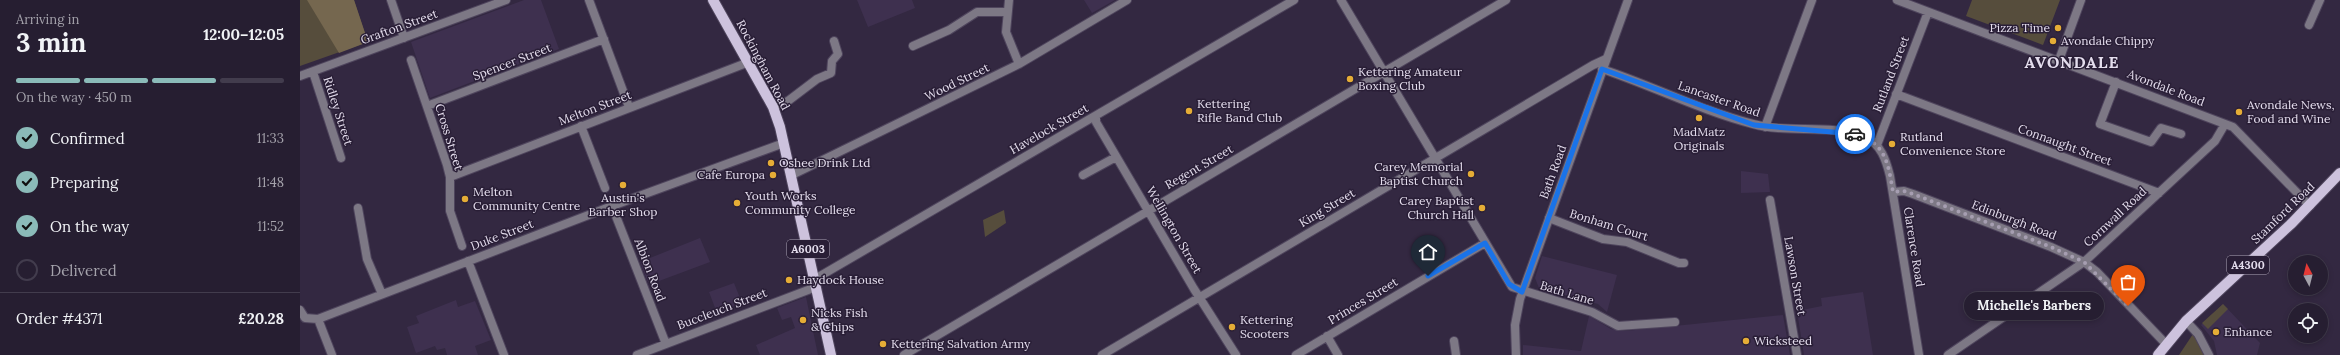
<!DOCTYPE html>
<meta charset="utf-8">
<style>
:root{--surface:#261e31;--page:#2e2739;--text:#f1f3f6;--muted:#a4a2ab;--line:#423c4d;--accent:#8bbbb9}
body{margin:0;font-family:Lora,serif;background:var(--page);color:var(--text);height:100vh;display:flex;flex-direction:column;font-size:15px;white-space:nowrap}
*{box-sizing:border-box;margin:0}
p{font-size:13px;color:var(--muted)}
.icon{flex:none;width:22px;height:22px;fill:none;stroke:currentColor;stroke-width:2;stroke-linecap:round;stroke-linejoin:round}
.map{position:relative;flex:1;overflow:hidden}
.drawer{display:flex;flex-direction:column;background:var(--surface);width:300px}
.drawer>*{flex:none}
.needle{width:26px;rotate:353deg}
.tools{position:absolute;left:1988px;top:255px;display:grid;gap:8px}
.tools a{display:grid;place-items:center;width:40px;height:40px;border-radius:50%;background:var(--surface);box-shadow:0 2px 6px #0003,0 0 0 1px var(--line);font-size:20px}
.pin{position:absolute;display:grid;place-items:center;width:34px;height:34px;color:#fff;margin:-41px -17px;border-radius:50% 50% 50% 0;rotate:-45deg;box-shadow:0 0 4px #0007}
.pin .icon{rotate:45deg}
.courier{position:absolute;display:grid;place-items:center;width:40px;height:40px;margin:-20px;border:3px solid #1a73e8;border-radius:50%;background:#fff;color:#222;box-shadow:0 1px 5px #0007}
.bubble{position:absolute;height:28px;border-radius:14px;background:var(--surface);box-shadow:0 2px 6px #0003,0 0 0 1px var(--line);font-size:13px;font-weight:700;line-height:28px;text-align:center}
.head em{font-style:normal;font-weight:700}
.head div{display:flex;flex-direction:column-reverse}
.head{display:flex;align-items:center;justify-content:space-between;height:68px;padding:0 16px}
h1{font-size:26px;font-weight:700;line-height:30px}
.bar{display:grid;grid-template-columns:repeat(4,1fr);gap:6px 4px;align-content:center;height:48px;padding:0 16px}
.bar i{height:5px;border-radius:3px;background:var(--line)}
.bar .selected{background:var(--accent)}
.bar p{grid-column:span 4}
.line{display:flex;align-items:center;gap:10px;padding:0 16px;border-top:1px solid var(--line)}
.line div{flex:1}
ol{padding:0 16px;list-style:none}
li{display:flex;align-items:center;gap:12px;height:44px}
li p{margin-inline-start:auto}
li .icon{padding:4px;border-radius:50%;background:var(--accent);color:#111;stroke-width:4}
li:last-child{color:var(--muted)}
li i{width:22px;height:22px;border:2px solid var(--line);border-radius:50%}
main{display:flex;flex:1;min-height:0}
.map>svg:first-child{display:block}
.built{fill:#3e304f}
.green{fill:#564d3c}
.forest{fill:#75674f}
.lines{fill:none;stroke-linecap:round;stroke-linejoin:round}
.minor-casing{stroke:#4f455d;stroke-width:10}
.tertiary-casing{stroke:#4f455d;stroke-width:10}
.primary-casing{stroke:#4f455d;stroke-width:12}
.minor{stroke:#7d7885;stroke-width:8}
.tertiary{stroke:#7d7885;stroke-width:8}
.primary{stroke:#cdc2dd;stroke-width:10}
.done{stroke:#a69eb1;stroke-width:4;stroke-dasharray:0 7.2}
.route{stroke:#1a73e8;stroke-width:5}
.poi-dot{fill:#e5ad36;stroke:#291e36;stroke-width:1.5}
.labels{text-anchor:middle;stroke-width:3;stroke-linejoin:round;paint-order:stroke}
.shield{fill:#291e36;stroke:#aca4b6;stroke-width:1}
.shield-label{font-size:11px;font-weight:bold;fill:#e4dded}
.street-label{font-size:12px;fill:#e4dded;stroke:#291e36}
.poi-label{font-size:12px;fill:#e4dded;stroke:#291e36;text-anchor:start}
.district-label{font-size:16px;font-weight:bold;letter-spacing:1px;fill:#e4dded;stroke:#291e36}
</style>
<main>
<section class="drawer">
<div class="head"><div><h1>3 min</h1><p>Arriving in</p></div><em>12:00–12:05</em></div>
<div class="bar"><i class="selected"></i><i class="selected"></i><i class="selected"></i><i></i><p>On the way · 450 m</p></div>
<ol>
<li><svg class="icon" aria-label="check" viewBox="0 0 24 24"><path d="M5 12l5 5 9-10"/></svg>Confirmed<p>11:33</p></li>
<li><svg class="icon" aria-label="check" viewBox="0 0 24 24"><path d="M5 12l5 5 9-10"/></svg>Preparing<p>11:48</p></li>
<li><svg class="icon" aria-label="check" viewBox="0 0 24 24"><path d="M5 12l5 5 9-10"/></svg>On the way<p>11:52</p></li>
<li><i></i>Delivered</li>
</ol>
<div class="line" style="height:52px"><div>Order #4371</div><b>£20.28</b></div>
</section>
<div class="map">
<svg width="2040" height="355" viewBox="0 0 2040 355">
<rect width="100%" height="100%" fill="#332841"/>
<!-- built -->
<path class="built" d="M 224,0 L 241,0 L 259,49 L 130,98 L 111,42 Z
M 557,0 L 612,0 L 615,8 L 568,27 Z
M 784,0 L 815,0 L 792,13 Z
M 1441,171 L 1468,174 L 1470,192 L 1441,193 Z
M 400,238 L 410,262 L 351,284 L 347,280 L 340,262 Z
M 1242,256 L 1317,275 L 1307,312 L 1298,304 L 1239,288 L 1235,278 Z
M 434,283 L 442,303 L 417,313 L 409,292 Z
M 1563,292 L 1573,355 L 1504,355 L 1497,311 L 1522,306 L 1521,298 Z
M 506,297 L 518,355 L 460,355 L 456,345 L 495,328 L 491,317 L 482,320 L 477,308 Z
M 156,300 L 158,307 L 175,301 L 191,340 L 175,346 L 178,355 L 147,355 L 145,348 L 137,350 L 135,346 L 116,353 L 107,327 L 119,323 L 116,316 Z
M 1923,304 L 1960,343 L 1957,355 L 1917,355 L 1914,341 L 1901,325 Z
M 1483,315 L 1490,355 L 1223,355 L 1223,345 L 1281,351 L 1289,316 L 1311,329 L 1325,331 Z"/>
<!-- green -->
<path class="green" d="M 0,0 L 54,0 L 68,42 L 0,66 Z
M 1672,0 L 1760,0 L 1743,45 L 1666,16 Z
M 704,210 L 706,223 L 685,237 L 683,220 Z
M 1923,304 L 1928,309 L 1908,329 L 1902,323 Z
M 1893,334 L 1906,355 L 1879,355 Z"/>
<!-- forest -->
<path class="forest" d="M 7,0 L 54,0 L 68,42 L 39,53 Z"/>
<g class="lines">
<!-- minor casing -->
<g class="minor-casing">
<path id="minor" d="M 91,0 L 104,38
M 289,0 L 329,107
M 709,0 L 706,32 L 719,64
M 1041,0 L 1212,287 L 1292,312 L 1318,326 L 1375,322
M 1597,0 L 1933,127 L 2010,206
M 2009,25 L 2020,0
M 613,46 L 649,30 L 677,12 L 707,12
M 111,60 L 147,165 L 150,177 L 150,211 L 162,246
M 1759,60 L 1781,0
M 1302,69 C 1353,86 1402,111 1453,124 C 1489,134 1530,123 1565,137 C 1581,144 1586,160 1590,176 L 1619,355
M 13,72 L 41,158
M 0,76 L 206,0
M 1816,82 L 1800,124 L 1851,142 L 1861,128 L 1881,134
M 1596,94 L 1859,193
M 127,106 L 304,39
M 473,107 L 488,101 L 517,79 L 531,73 L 532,61 L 538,54 L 534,41
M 796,116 L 796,122 L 894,289 L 936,355
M 281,126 L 305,188
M 1465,127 L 1512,0
M 1577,145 L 1628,12
M 492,175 L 719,64 L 827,0
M 783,175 L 816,157
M 150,177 L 449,62
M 1593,192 L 1604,191 L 1613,194 L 1751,247 L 1784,262 L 1797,272 L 1866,344
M 1470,200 L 1497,355
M 312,206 L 366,344
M 58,208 L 67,259 L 82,294
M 1249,218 L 1303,239 L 1327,242 L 1379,263 L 1384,263
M 168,261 L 204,355
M 515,279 L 994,0
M 0,310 L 5,318 L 18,319 L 32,355
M 18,319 L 312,206 L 484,143
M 1886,321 L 1898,334 L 1909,355
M 1027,336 L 1038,355
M 1154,341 L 1156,355
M 337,355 L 516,287
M 604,355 L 1206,0
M 802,355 L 1293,65 L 1306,59
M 996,355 L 1185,243
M 1648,355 L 1784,262 L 1915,141 L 1925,124"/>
</g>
<!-- tertiary casing -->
<g class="tertiary-casing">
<path id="tertiary" d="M 1216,355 L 1215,325 L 1220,299 L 1328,0"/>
</g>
<!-- primary casing -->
<g class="primary-casing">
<path id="primary" d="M 413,0 L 473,107 L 480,127 L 531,355
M 1858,355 L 1886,321 L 1992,223 L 2040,173"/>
</g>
<!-- minor -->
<use href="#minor" class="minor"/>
<!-- tertiary -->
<use href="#tertiary" class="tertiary"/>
<!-- primary -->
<use href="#primary" class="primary"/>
</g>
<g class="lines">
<!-- done -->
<path class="done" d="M 1555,134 C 1586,143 1588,163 1593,192 L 1604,191 L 1613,194 L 1751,247 L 1784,262 L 1828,306"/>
<!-- route -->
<path class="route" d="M 1128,276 L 1185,243 L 1209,284 L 1222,292 L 1302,69 L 1454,125 L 1555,134"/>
</g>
<!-- markers -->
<g class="poi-dot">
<circle cx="1758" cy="28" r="4"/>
<circle cx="1753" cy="41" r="4"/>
<circle cx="1050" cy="79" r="4"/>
<circle cx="889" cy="111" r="4"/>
<circle cx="1939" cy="112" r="4"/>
<circle cx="1399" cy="118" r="4"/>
<circle cx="1592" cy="144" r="4"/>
<circle cx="471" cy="163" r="4"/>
<circle cx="1171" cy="174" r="4"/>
<circle cx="473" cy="175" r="4"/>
<circle cx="323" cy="185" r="4"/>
<circle cx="165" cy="199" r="4"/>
<circle cx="437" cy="203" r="4"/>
<circle cx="1182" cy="208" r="4"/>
<circle cx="489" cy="280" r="4"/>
<circle cx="503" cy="320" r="4"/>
<circle cx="932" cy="327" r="4"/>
<circle cx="1916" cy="332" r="4"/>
<circle cx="1446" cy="341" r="4"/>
<circle cx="583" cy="344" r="4"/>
</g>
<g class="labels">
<!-- shield labels -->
<g class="shield">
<rect x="487" y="240" width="42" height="18" rx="3"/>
<rect x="1927" y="256" width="42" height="18" rx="3"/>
</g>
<g class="shield-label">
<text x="508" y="253">A6003</text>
<text x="1948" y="269">A4300</text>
</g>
<!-- street labels -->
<g class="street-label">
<text transform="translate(99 27) rotate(-20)" y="4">Grafton Street</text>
<text transform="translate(212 62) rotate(-21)" y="4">Spencer Street</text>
<text transform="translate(463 65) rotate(62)" y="4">Rockingham Road</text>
<text transform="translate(1591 74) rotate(-69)" y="4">Rutland Street</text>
<text transform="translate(657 82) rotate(-26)" y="4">Wood Street</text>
<text transform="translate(1866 88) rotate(21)" y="4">Avondale Road</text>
<text transform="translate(1419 99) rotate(19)" y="4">Lancaster Road</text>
<text transform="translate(295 108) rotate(-21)" y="4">Melton Street</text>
<text transform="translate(38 111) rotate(72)" y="4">Ridley Street</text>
<text transform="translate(749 129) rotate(-30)" y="4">Havelock Street</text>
<text transform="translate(149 137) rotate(73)" y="4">Cross Street</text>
<text transform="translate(1765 145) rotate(20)" y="4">Connaught Street</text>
<text transform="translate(899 167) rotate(-30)" y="4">Regent Street</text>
<text transform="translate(1253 172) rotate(-70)" y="4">Bath Road</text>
<text transform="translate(1027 208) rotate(-31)" y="4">King Street</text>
<text transform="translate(1983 213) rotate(-44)" y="4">Stamford Road</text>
<text transform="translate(1815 217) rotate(-43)" y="4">Cornwall Road</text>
<text transform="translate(1714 220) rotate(21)" y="4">Edinburgh Road</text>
<text transform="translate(1309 225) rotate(17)" y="4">Bonham Court</text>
<text transform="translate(874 230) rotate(60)" y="4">Wellington Street</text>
<text transform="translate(202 235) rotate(-21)" y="4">Duke Street</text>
<text transform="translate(1614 247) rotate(81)" y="4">Clarence Road</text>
<text transform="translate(350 270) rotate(69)" y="4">Albion Road</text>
<text transform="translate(1495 276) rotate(80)" y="4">Lawson Street</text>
<text transform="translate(1267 293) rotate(17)" y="4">Bath Lane</text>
<text transform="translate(1063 301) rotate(-31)" y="4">Princes Street</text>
<text transform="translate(422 309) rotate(-21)" y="4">Buccleuch Street</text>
</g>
<!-- poi labels -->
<g class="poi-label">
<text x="1750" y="32" text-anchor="end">Pizza Time</text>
<text x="1761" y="45">Avondale Chippy</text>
<text x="1058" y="76">Kettering Amateur<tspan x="1058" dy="14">Boxing Club</tspan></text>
<text x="897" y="108">Kettering<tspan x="897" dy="14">Rifle Band Club</tspan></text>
<text x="1947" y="109">Avondale News,<tspan x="1947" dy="14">Food and Wine</tspan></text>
<text x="1399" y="136" text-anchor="middle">MadMatz<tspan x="1399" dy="14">Originals</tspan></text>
<text x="1600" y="141">Rutland<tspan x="1600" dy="14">Convenience Store</tspan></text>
<text x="479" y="167">Oshee Drink Ltd</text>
<text x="1163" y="171" text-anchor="end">Carey Memorial<tspan x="1163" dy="14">Baptist Church</tspan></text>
<text x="465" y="179" text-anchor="end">Cafe Europa</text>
<text x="173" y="196">Melton<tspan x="173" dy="14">Community Centre</tspan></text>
<text x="445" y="200">Youth Works<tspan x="445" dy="14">Community College</tspan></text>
<text x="323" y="202" text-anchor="middle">Austin's<tspan x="323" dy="14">Barber Shop</tspan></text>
<text x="1174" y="205" text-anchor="end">Carey Baptist<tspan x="1174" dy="14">Church Hall</tspan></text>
<text x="497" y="284">Haydock House</text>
<text x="511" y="317">Nicks Fish<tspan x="511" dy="14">&amp; Chips</tspan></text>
<text x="940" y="324">Kettering<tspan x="940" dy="14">Scooters</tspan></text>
<text x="1924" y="336">Enhance</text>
<text x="1454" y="345">Wicksteed</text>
<text x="591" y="348">Kettering Salvation Army</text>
</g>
<!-- district labels -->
<g class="district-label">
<text x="1772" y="68">AVONDALE</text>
</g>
</g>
</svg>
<div class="tools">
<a><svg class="needle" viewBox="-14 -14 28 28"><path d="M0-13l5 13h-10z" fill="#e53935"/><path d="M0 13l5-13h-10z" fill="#a4a2ab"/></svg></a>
<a><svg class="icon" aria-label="locate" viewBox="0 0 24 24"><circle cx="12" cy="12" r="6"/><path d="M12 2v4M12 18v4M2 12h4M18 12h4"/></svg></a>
</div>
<div class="pin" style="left:1828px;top:306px;background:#ea580c"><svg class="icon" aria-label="bag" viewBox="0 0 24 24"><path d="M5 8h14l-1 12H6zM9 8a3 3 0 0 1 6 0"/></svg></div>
<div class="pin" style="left:1128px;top:276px;background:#1f2937"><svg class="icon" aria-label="home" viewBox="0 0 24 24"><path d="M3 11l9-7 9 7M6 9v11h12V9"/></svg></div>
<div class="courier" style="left:1555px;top:134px"><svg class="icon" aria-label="car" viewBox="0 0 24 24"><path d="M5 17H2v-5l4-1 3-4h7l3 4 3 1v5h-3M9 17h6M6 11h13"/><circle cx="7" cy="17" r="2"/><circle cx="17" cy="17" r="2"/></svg></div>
<div class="bubble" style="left:1664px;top:292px;width:140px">Michelle's Barbers</div>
</div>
</main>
